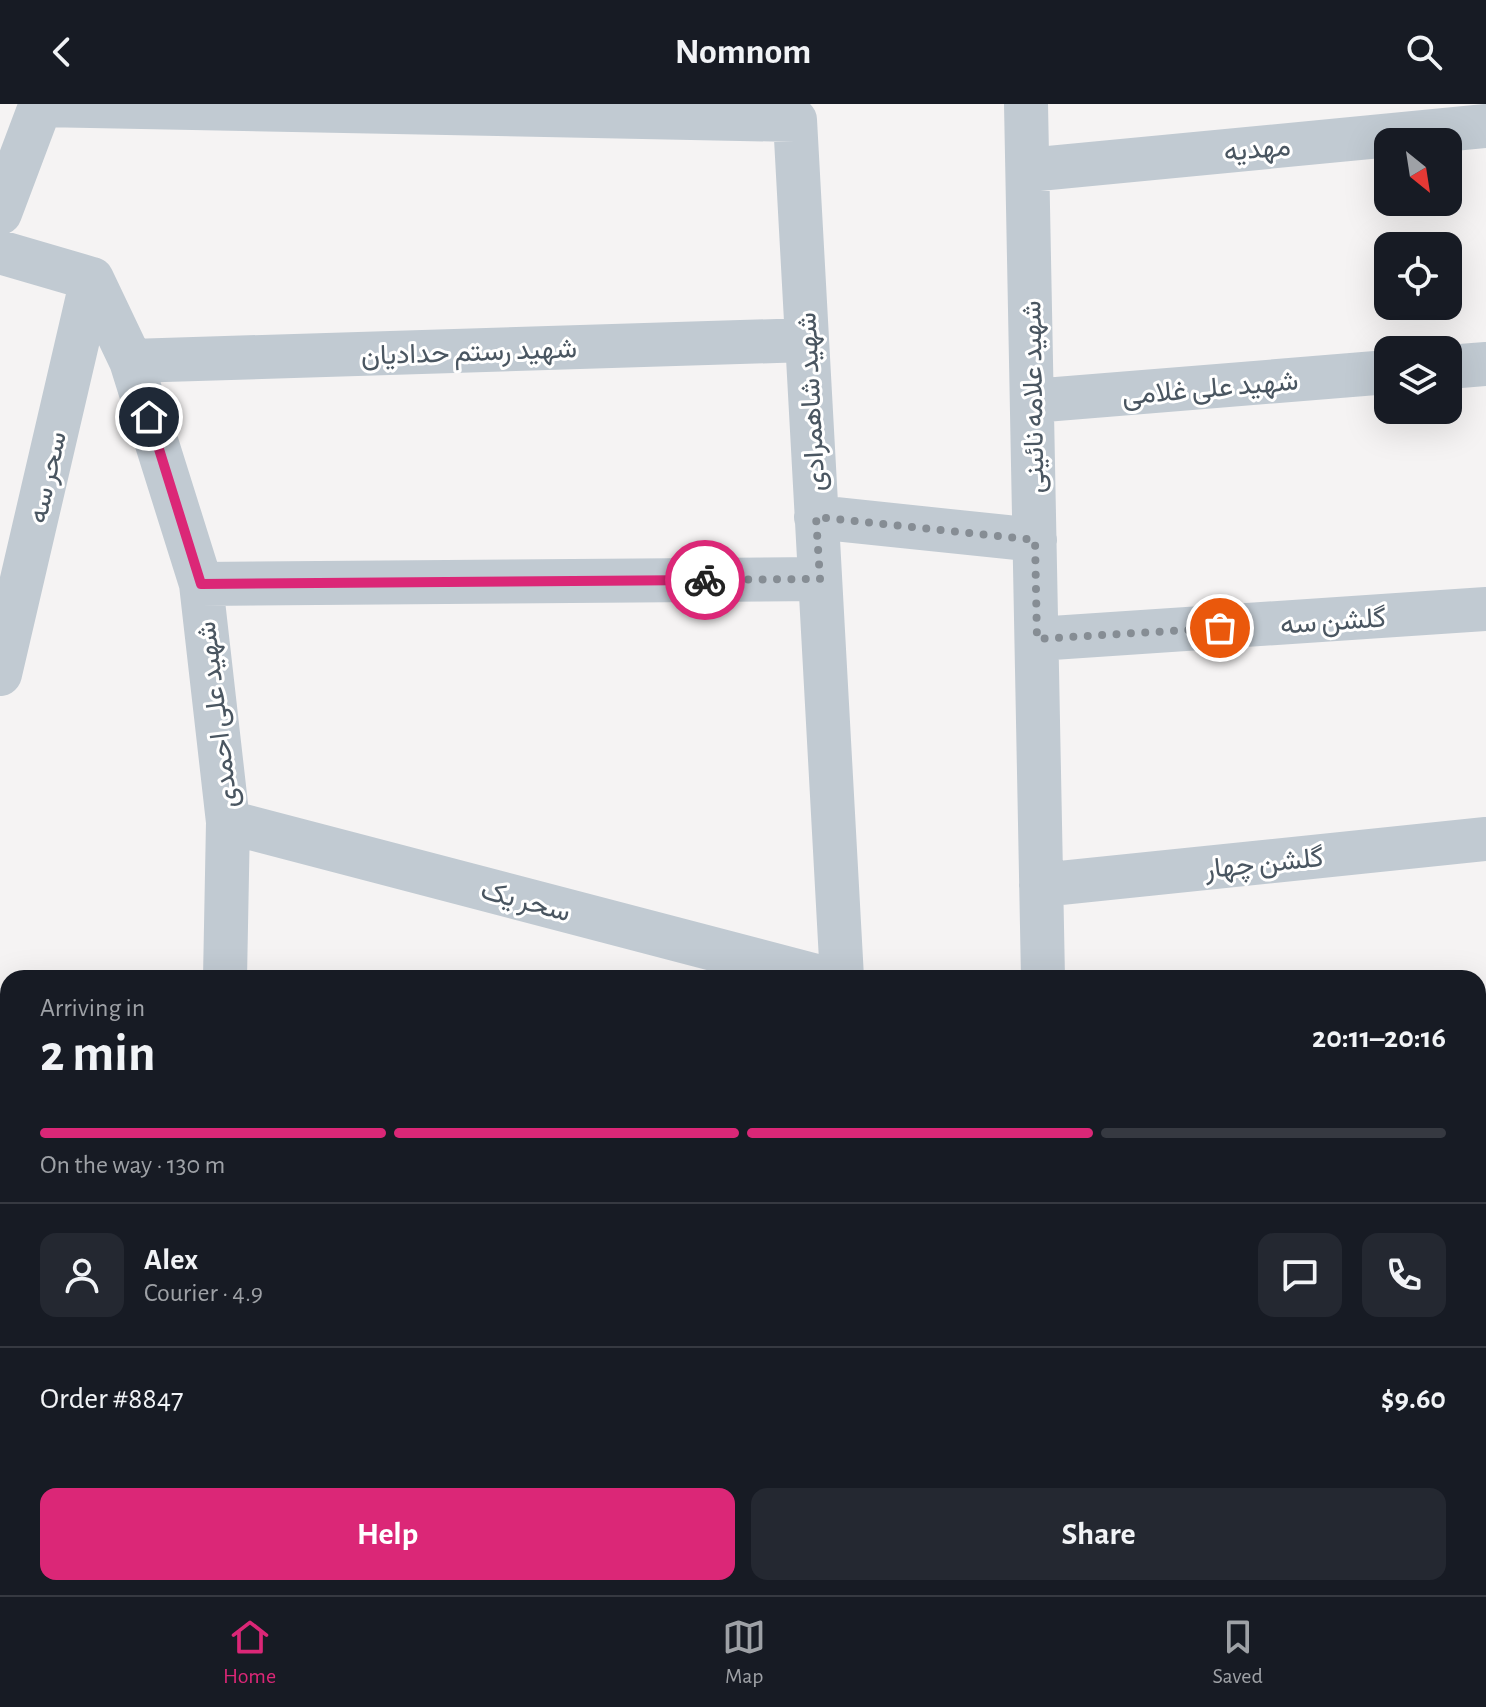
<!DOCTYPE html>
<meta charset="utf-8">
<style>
:root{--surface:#171b24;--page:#242831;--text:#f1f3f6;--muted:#9ea1a6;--line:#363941;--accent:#db2777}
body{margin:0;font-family:"Alegreya Sans",Vazirmatn,sans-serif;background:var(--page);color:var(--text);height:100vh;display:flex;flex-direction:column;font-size:30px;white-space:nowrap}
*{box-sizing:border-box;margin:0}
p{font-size:26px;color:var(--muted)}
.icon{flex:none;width:44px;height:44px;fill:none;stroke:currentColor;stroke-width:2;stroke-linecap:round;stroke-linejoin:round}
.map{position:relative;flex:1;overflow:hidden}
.details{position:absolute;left:0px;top:866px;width:1486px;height:626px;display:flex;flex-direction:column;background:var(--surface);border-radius:24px 24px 0 0;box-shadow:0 8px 32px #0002}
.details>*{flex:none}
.needle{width:52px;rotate:150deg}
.tools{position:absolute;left:1374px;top:24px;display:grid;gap:16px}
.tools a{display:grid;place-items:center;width:88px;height:88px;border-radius:16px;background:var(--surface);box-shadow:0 8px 32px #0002;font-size:40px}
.pin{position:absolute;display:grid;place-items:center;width:68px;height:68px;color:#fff;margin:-34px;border:4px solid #fff;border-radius:50%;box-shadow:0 2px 8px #0007}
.courier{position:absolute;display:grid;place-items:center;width:80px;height:80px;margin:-40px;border:6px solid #db2777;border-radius:50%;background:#fff;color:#222;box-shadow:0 2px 10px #0007}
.headline em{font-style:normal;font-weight:700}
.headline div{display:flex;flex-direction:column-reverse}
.headline{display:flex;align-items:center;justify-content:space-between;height:136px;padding:0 40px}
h1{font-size:52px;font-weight:700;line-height:60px}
.bar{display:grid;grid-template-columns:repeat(4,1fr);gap:12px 8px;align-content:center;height:96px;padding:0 40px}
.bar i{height:10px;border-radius:6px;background:var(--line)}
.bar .selected{background:var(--accent)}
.bar p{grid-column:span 4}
.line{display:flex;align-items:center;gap:20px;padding:0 40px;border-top:2px solid var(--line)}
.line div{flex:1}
.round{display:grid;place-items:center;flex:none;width:84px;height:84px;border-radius:16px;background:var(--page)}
.action{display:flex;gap:16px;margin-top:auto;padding:16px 40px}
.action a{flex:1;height:92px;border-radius:16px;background:var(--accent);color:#fff;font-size:32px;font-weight:700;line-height:92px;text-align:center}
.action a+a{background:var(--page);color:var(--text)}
header{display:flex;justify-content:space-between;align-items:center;height:104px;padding:0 40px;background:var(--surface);font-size:36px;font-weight:700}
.tab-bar{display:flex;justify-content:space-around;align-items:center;height:112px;border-top:2px solid var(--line);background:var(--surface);font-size:22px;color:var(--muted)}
.tab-bar a{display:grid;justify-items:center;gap:4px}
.tab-bar .selected{color:var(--accent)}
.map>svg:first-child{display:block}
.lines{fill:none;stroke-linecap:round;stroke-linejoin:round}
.minor{stroke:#c1cad2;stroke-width:44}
.done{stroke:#868d94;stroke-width:8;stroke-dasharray:0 14.4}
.route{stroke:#db2777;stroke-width:10}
.labels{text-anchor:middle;stroke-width:6;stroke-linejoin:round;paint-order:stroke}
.street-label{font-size:28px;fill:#4a5661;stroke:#fff}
</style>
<header><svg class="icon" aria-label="back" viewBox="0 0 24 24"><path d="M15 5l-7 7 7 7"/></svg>Nomnom<svg class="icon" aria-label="search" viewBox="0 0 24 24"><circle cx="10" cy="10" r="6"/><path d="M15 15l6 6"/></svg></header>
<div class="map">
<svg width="1486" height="1491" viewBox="0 0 1486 1491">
<rect width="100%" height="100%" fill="#f5f3f3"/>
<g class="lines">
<!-- minor -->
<path class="minor" d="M 1026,0 L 1043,874
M 40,1 L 795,16 L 842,874
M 1028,66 L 1486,22
M 0,109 L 41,0
M 0,148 L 92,175
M 92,175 L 131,257 L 201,480 L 228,718 L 225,874
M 131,257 L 807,236
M 1448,263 L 1486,260
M 1032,297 L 1388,268
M 816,413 L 1035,436
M 201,480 L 820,475
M 1037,535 L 1486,505
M 0,570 L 92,175
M 228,718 L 824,874
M 1041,781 L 1486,735
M 0,955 L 8,956
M 1478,1025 L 1486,1024
M 0,1083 L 8,1084
M 0,1194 L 8,1158
M 1478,1276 L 1486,1275
M 0,1312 L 8,1313
M 1478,1469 L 1486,1468
M 279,1484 L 285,1491
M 535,1484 L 571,1491
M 875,1484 L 875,1491
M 1055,1484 L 1055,1491
M 179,1491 L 181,1484
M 1189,1491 L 1294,1484"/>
</g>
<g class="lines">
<!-- done -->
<path class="done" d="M 705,476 L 820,475 L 816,413 L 1035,436 L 1037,535 L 1220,524"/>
<!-- route -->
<path class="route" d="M 149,313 L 201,480 L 705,476"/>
</g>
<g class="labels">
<!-- street labels -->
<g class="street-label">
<text transform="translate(1257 44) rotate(-5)" y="10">مهدیه</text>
<text transform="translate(469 247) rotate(-2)" y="10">شهید رستم حدادیان</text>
<text transform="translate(1210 283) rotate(-5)" y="10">شهید علی غلامی</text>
<text transform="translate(1032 293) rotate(-91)" y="10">شهید علامه‌ نائینی</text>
<text transform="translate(810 298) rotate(-93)" y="10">شهید شاهمرادی</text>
<text transform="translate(46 373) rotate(-77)" y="10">سحر سه</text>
<text transform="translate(1333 516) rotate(-4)" y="10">گلشن سه</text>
<text transform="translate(216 611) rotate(-97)" y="10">شهید علی احمدی</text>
<text transform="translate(1264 758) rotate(-6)" y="10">گلشن چهار</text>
<text transform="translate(526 796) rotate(15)" y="10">سحر یک</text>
</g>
</g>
</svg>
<div class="tools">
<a><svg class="needle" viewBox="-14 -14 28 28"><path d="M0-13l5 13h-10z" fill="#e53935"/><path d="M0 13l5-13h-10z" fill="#9ea1a6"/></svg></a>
<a><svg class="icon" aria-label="locate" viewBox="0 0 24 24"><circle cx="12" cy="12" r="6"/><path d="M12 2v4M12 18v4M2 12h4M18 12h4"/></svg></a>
<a><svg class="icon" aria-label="layers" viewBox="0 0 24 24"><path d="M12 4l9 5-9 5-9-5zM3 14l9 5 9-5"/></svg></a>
</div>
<div class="pin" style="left:1220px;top:524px;background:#ea580c"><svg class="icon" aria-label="bag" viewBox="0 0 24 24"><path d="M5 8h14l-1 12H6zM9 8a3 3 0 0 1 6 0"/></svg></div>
<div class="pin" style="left:149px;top:313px;background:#1f2937"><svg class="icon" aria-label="home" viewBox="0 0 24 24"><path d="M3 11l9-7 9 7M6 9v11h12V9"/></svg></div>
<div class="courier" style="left:705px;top:476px"><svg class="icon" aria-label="bike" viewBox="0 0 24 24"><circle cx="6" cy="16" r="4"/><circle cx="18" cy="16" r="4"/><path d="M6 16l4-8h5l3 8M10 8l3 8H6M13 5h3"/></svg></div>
<section class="details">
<div class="headline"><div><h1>2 min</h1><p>Arriving in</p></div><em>20:11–20:16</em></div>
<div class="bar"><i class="selected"></i><i class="selected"></i><i class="selected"></i><i></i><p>On the way · 130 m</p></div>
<div class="line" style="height:144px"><a class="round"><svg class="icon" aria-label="person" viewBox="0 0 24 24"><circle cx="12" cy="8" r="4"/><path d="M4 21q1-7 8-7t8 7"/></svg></a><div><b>Alex</b><p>Courier · 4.9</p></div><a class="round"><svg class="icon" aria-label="chat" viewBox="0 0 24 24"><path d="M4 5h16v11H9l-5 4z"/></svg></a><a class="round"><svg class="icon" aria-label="phone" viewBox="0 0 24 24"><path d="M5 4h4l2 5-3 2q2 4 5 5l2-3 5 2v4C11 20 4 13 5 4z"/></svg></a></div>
<div class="line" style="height:104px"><div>Order #8847</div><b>$9.60</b></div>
<div class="action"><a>Help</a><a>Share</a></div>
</section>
</div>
<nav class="tab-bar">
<a class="selected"><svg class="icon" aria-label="home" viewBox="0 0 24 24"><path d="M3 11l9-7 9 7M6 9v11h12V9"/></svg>Home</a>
<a><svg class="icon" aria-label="map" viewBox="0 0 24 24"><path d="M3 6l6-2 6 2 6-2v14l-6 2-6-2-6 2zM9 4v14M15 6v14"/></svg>Map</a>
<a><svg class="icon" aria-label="saved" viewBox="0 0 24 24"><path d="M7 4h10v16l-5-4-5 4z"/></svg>Saved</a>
</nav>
